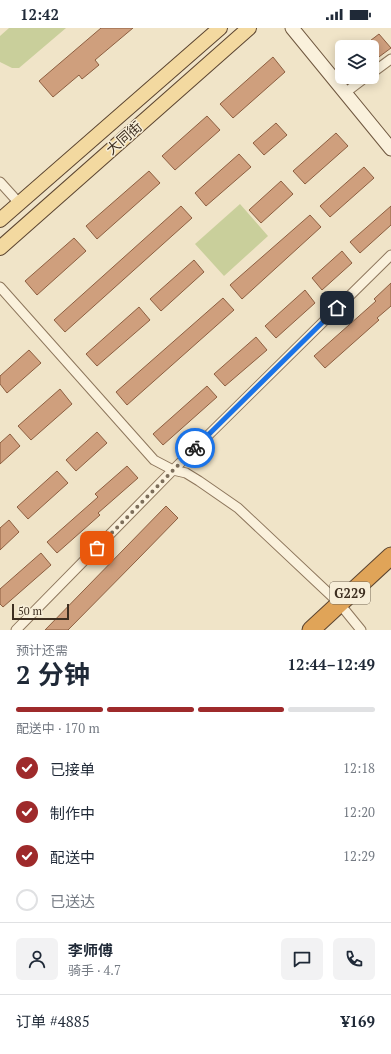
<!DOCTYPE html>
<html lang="zh">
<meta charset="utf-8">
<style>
:root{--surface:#fff;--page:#f2f2f3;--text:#1f2937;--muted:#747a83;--line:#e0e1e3;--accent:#9e2a2b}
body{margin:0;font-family:"PT Serif","Noto Sans SC",serif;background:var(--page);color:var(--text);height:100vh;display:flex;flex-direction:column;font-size:15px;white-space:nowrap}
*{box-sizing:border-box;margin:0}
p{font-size:13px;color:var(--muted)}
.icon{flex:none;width:22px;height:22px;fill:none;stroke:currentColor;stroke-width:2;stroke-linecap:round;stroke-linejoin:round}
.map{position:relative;height:602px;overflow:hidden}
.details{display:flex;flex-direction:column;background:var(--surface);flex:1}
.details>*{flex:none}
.fabs{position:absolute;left:335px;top:12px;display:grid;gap:8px}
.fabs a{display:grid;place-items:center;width:44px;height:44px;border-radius:6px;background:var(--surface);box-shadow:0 2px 10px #0003;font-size:20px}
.scale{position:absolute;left:12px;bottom:10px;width:57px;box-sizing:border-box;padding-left:4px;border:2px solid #3d2e20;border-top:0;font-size:11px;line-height:14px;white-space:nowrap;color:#3d2e20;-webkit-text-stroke:3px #f7eed8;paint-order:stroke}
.pin{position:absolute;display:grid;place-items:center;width:34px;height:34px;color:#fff;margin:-17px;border-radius:8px;box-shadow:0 2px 6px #0006}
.courier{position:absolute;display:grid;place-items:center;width:40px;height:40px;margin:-20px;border:3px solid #1a73e8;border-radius:50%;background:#fff;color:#222;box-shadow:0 1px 5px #0007}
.summary em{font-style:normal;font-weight:700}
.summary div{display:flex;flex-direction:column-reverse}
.summary{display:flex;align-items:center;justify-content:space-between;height:68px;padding:0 16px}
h1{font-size:26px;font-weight:700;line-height:30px}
.bar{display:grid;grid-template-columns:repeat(4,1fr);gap:6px 4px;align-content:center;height:48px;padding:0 16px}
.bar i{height:5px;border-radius:3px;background:var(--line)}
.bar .on{background:var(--accent)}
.bar p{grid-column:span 4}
.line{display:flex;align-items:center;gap:10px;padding:0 16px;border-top:1px solid var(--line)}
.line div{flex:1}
.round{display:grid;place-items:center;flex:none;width:42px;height:42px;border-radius:6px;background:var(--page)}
ol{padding:0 16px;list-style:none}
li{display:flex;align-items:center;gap:12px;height:44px}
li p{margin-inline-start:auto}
li .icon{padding:4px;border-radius:50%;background:var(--accent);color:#fff;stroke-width:4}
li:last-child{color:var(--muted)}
li i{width:22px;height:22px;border:2px solid var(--line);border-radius:50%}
.status{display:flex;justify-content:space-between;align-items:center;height:28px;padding:0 20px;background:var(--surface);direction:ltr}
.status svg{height:11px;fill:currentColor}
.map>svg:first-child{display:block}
.green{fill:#c9cf9b}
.building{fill:#cf9f7d;stroke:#8d5f41}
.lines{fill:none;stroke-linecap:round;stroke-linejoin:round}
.street-casing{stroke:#8d765c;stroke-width:11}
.secondary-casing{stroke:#6f573f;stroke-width:15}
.primary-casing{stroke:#5b4430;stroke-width:16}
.highway-casing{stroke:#5b4430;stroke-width:19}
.street{stroke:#faf1dc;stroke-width:9}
.secondary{stroke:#faf1dc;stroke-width:13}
.primary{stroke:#f3d9a0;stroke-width:14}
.highway{stroke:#e0a458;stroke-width:17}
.done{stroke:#7c6e5b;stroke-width:4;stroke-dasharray:0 7.2}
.route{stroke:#1a73e8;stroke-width:5}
.labels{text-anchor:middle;stroke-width:3;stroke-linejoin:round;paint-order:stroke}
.shield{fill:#f7eed8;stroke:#756857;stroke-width:1}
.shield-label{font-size:13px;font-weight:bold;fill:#3d2e20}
.street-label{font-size:14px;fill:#3d2e20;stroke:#f7eed8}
</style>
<div class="status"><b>12:42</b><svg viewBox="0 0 49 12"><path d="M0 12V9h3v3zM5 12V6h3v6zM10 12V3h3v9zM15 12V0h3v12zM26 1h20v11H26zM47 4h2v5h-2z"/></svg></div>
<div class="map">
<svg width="391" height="602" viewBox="0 0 391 602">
<rect width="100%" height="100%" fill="#f0e4c8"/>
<!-- green -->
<path class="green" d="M 9,0 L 66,0 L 19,40 L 12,40 L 0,34 L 0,8 Z
M 240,176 L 268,208 L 224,248 L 195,216 Z"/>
<!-- building -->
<path class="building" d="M 101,0 L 133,0 L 95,32 L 99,37 L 82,51 L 79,47 L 53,69 L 39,53 Z
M 379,6 L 391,20 L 372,34 L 372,19 L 362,19 Z
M 273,29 L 285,44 L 233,90 L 220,76 Z
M 207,88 L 220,102 L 175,142 L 162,128 Z
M 276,95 L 287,107 L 264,127 L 253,115 Z
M 336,105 L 348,118 L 305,156 L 293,143 Z
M 239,126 L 251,139 L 206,178 L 195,165 Z
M 364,139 L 374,150 L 330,189 L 320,178 Z
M 149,143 L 160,155 L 97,211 L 86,198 Z
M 281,153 L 293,166 L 261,195 L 249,182 Z
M 181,178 L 192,190 L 65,304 L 54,292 Z
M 391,178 L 391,197 L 360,225 L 350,214 Z
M 310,187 L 321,199 L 242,271 L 230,257 Z
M 74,210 L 86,223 L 37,267 L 25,253 Z
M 342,223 L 352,235 L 322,262 L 312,250 Z
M 194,232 L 204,244 L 161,283 L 150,271 Z
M 391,255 L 391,278 L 377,290 L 379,292 L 325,340 L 314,328 L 376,273 L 374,271 Z
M 305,262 L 315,275 L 276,310 L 265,298 Z
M 223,270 L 234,282 L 127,377 L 116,364 Z
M 139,279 L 150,292 L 97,338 L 86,326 Z
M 256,309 L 267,322 L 225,358 L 214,346 Z
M 29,322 L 41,335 L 7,365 L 0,356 L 0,348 Z
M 207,358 L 217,369 L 163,417 L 153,406 Z
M 60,361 L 72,376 L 31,412 L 18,398 Z
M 97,404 L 107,415 L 76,443 L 66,432 Z
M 10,406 L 20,418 L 0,436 L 0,415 Z
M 127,438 L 138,450 L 98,485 L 100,487 L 57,525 L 47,514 L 98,469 L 95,466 Z
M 57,443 L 68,455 L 28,491 L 17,479 Z
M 166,478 L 178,490 L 138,531 L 68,602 L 45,602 Z
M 9,492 L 19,504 L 0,522 L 0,500 Z
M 41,525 L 51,537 L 3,579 L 0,576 L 0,561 Z"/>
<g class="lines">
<!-- street casing -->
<g class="street-casing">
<path id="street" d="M 372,45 L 391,31
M 345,65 L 366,49
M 0,154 L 19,175
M 0,259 L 154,432 L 173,442 L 186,445 L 199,453 L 238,480 L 339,575 L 361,602
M 16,602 L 173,442 L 391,227"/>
</g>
<!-- secondary casing -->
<g class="secondary-casing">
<path id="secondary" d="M 292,0 L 391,121"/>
</g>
<!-- primary casing -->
<g class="primary-casing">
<path id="primary" d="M 0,192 L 220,0
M 0,220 L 249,0"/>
</g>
<!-- highway casing -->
<g class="highway-casing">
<path id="highway" d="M 311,602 L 391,528"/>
</g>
<!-- street -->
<use href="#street" class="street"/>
<!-- secondary -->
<use href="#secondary" class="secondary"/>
<!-- primary -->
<use href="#primary" class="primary"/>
<!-- highway -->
<use href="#highway" class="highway"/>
</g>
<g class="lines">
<!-- done -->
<path class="done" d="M 97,520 L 195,420"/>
<!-- route -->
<path class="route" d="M 195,420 L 337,280"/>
</g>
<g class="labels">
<!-- shield labels -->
<rect class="shield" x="330" y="554" width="40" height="22" rx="3"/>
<g class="shield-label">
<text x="350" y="570">G229</text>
</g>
<!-- street labels -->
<g class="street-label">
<text transform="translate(124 110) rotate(-41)" y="5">大同街</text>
</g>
</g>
</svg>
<div class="fabs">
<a><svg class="icon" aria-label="layers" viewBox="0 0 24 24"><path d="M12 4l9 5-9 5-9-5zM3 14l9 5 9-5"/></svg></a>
</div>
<div class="scale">50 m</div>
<div class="pin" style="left:97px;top:520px;background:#ea580c"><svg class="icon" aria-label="bag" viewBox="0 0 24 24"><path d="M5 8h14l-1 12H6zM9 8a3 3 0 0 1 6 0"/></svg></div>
<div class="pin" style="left:337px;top:280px;background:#1f2937"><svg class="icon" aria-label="home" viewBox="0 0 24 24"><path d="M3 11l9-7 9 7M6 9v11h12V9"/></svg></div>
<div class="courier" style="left:195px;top:420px"><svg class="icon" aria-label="bike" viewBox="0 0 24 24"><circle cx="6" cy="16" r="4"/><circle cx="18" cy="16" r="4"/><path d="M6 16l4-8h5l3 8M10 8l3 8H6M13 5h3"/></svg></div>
</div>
<section class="details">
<div class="summary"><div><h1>2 分钟</h1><p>预计还需</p></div><em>12:44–12:49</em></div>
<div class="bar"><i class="on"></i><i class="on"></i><i class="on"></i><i></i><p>配送中 · 170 m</p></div>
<ol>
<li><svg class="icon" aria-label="check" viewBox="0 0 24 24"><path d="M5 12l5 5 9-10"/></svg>已接单<p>12:18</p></li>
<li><svg class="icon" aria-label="check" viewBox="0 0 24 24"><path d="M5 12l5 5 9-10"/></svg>制作中<p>12:20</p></li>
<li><svg class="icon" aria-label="check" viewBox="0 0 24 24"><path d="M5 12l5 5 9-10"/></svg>配送中<p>12:29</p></li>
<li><i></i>已送达</li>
</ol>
<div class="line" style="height:72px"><a class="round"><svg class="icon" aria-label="person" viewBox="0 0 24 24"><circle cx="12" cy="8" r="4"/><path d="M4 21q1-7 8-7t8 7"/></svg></a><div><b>李师傅</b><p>骑手 · 4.7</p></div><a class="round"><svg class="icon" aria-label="chat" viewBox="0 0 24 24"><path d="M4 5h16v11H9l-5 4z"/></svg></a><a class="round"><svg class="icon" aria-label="phone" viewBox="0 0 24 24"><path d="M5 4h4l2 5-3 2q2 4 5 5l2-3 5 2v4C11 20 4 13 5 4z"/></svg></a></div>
<div class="line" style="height:52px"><div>订单 #4885</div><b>¥169</b></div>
</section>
